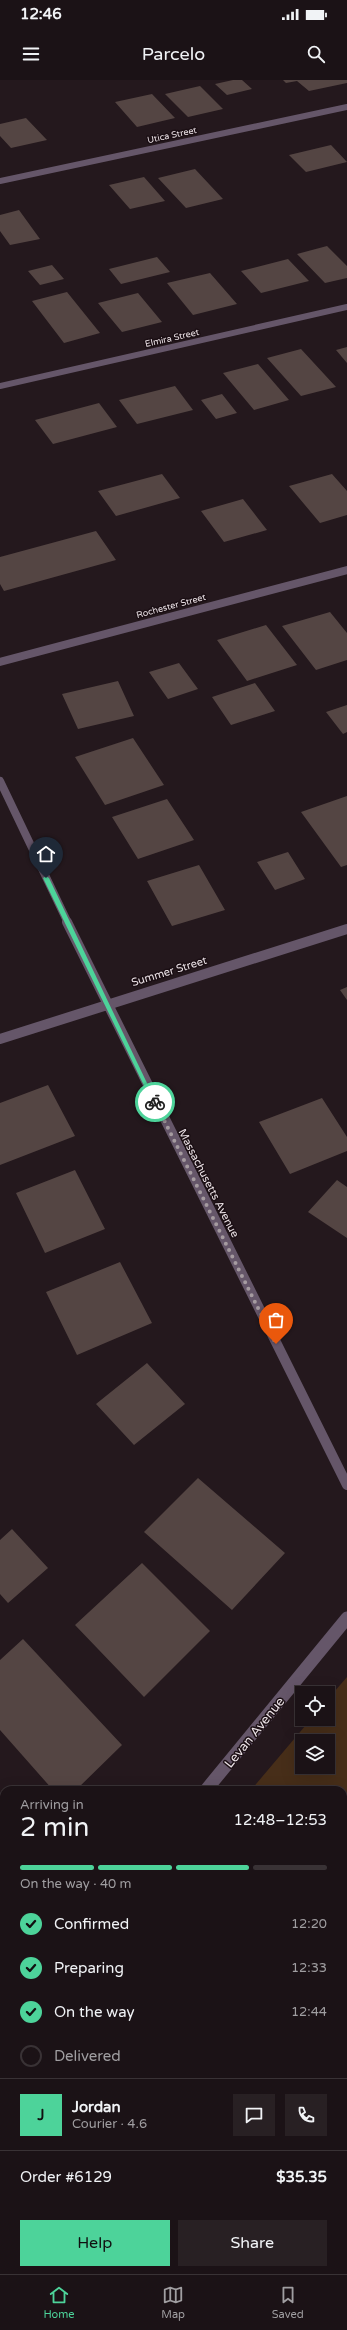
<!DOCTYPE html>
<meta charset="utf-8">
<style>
:root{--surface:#1b1216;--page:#282023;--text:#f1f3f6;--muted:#a09ea1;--line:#393235;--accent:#4dd39a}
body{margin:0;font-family:"Varela Round",sans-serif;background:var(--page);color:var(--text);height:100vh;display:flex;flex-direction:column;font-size:15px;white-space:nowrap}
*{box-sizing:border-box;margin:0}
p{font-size:13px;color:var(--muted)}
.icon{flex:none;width:22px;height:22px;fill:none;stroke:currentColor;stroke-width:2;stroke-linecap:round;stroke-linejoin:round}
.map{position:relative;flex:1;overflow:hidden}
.panel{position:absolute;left:0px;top:1706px;width:347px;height:488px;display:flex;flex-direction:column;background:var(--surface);border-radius:12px 12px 0 0;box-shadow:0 4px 16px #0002,0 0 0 1px var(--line)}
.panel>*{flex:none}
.controls{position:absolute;left:295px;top:1606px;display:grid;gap:8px}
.controls a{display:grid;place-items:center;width:40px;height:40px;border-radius:0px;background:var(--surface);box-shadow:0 4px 16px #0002,0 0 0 1px var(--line);font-size:20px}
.pin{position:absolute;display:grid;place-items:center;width:34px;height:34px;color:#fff;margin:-41px -17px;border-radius:50% 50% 50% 0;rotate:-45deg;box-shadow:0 0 4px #0007}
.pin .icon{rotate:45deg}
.courier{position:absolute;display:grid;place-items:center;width:40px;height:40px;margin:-20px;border:3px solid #4dd39a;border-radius:50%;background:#fff;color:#222;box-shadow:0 1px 5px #0007}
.summary em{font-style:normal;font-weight:600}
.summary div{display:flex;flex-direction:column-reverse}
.summary{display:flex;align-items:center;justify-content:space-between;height:68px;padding:0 20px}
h1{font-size:26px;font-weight:600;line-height:30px}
.bar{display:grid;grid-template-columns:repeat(4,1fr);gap:6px 4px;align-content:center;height:48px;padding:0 20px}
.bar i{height:5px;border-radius:3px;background:var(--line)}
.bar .active{background:var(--accent)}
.bar p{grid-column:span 4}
.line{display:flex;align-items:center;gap:10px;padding:0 20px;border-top:1px solid var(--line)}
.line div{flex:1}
.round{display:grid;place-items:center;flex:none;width:42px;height:42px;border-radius:0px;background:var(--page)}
ol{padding:0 20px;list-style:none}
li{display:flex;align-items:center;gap:12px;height:44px}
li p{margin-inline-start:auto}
li .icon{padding:4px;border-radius:50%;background:var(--accent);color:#111;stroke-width:4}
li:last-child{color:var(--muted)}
li i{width:22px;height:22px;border:2px solid var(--line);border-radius:50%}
.action{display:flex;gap:8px;margin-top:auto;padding:8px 20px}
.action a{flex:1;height:46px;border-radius:0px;background:var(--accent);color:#111;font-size:16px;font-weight:600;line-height:46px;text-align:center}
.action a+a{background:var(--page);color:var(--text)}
.status{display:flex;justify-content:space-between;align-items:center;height:28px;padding:0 20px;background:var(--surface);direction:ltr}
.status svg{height:11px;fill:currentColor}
header{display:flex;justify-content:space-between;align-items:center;height:52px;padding:0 20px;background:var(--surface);font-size:18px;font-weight:600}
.dock{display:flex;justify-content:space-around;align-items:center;height:56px;border-top:1px solid var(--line);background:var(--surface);font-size:11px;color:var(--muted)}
.dock a{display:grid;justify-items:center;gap:2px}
.dock .active{color:var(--accent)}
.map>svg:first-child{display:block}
.green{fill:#472e19;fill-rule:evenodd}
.building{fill:#544543}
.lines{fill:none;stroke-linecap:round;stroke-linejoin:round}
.minor-far3{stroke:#655669;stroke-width:6}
.minor-far2{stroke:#655669;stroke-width:8}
.minor-far1{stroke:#655669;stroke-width:10}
.minor{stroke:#655669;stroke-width:13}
.route{fill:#4dd39a}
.done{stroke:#a59ba0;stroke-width:4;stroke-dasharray:0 7.2}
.labels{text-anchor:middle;stroke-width:3;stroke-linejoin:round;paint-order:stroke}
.far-street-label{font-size:9px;fill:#ebe2e6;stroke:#1b0f14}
.street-label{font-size:11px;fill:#ebe2e6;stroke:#1b0f14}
.near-street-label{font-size:13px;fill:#ebe2e6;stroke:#1b0f14}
</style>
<div class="status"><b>12:46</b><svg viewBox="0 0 49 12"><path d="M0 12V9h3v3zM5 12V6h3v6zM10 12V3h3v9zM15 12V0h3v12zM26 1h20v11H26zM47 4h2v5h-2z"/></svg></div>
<header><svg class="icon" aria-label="menu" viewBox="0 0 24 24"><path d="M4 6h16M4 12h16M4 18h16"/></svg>Parcelo<svg class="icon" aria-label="search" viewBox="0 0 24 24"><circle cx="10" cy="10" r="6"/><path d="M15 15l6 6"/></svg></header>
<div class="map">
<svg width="347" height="2194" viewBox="0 0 347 2194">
<rect width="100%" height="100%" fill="#24181d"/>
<!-- green -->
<path class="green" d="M 347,1597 L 347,1929 L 343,1926 L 343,1710 L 251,1710 L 311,1639 L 328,1639 L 328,1619 ZM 302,1661 L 328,1661 L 328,1687 L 302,1687 Z"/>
<!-- building -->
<path class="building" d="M 233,0 L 242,0 L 252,9 L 227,15 L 215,4 Z
M 283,0 L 347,0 L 347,3 L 309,11 L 297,1 L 286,3 Z
M 200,6 L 223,29 L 188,37 L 165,14 Z
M 152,14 L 175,38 L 137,47 L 115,22 Z
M 26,38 L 47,60 L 11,68 L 0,56 L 0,44 Z
M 331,65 L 347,82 L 306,92 L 289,75 Z
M 195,89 L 223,119 L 186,128 L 158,98 Z
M 144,97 L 165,121 L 130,129 L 109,105 Z
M 19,130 L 40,159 L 10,165 L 0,151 L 0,135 Z
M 327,166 L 347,186 L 347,198 L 325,203 L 297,174 Z
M 157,177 L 170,192 L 121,204 L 109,189 Z
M 288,179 L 309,201 L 261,213 L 241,191 Z
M 52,185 L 64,199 L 40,205 L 28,191 Z
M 210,193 L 237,224 L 193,235 L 167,203 Z
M 67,212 L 100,253 L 64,263 L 32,221 Z
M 138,213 L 162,242 L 122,252 L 98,223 Z
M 347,267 L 347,283 L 336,270 Z
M 301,269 L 336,307 L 301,316 L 267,278 Z
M 258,284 L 289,320 L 254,330 L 223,293 Z
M 175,306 L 193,330 L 137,344 L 119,320 Z
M 222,314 L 237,333 L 216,339 L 201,320 Z
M 99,323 L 117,347 L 53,364 L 35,340 Z
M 162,394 L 180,418 L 116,436 L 98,411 Z
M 332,394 L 347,411 L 347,435 L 320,443 L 289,406 Z
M 243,419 L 267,450 L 224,462 L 201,431 Z
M 96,451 L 116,480 L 4,511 L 0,504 L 0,477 Z
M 330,532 L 347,553 L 347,580 L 316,590 L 282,546 Z
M 266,545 L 297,585 L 247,601 L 217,560 Z
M 179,583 L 198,609 L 168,619 L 149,592 Z
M 118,601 L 134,636 L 78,649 L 62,614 Z
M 255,603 L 275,631 L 231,645 L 212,617 Z
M 347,625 L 347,652 L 343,654 L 326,632 Z
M 133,658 L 164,705 L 105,725 L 75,677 Z
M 347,716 L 347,785 L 341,787 L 301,732 Z
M 167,719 L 194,760 L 138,779 L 112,737 Z
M 288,772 L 305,799 L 275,810 L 257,782 Z
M 199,785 L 225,830 L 172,846 L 147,801 Z
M 347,907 L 347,920 L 340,910 Z
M 48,1005 L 75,1056 L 0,1085 L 0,1023 Z
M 322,1018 L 347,1057 L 347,1071 L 290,1094 L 259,1042 Z
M 75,1090 L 105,1149 L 45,1173 L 16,1113 Z
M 337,1100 L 347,1107 L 347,1158 L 308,1132 Z
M 120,1182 L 152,1243 L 77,1275 L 46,1212 Z
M 147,1283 L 185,1324 L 134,1365 L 96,1324 Z
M 198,1398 L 285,1473 L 232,1530 L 144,1452 Z
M 12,1449 L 48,1488 L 8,1523 L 0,1514 L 0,1460 Z
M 142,1483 L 210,1551 L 144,1617 L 75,1545 Z
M 23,1559 L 122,1665 L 76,1710 L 53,1710 L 0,1650 L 0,1580 Z
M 343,2128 L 347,2132 L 347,2194 L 255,2194 L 251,2190 L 343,2190 Z"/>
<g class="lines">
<!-- minor-far3 -->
<path class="minor-far3" d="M 0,101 L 347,27
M 0,306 L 347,227"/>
<!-- minor-far2 -->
<path class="minor-far2" d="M 0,582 L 347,490
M 0,701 L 68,843"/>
<!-- minor-far1 -->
<path class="minor-far1" d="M 67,842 L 347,1405
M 0,959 L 347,849"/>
<!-- minor -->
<path class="minor" d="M 206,1710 L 347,1538
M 0,1951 L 4,1947
M 343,1987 L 347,1991"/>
</g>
<!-- route -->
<path class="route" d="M 46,796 L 49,798 L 157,1024 L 152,1022 L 43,798 Z"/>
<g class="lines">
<!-- done -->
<path class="done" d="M 155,1022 L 276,1264"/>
</g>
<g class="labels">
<!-- far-street labels -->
<g class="far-street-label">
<text transform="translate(172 55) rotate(-12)" y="3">Utica Street</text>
<text transform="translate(172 258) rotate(-13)" y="3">Elmira Street</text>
<text transform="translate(171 526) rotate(-15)" y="3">Rochester Street</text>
</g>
<!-- street labels -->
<g class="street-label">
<text transform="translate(169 891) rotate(-17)" y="4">Summer Street</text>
<text transform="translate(209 1103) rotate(63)" y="4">Massachusetts Avenue</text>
</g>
<!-- near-street labels -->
<g class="near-street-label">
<text transform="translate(254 1652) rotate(-51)" y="5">Levan Avenue</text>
</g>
</g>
</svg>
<div class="controls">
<a><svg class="icon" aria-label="locate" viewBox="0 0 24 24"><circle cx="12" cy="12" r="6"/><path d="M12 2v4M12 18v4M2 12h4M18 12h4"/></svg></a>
<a><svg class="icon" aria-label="layers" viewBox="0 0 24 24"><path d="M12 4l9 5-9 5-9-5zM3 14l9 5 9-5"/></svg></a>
</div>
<div class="pin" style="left:276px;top:1264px;background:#ea580c"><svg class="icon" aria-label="bag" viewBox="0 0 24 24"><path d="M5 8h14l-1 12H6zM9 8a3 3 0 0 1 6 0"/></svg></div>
<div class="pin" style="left:46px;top:798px;background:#1f2937"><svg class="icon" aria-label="home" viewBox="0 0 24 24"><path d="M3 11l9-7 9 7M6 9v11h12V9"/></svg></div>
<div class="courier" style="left:155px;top:1022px"><svg class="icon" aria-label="bike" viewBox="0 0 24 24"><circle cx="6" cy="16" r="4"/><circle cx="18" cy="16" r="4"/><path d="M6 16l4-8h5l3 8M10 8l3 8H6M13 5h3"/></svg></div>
<section class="panel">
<div class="summary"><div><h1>2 min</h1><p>Arriving in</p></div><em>12:48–12:53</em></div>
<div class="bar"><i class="active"></i><i class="active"></i><i class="active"></i><i></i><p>On the way · 40 m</p></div>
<ol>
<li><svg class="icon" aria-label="check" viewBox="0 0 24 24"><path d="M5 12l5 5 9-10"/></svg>Confirmed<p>12:20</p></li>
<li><svg class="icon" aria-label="check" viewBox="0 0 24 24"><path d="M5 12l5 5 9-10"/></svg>Preparing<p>12:33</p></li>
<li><svg class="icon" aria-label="check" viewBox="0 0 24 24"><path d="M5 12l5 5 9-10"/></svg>On the way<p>12:44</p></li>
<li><i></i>Delivered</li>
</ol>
<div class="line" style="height:72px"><b class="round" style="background:var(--accent);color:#111">J</b><div><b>Jordan</b><p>Courier · 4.6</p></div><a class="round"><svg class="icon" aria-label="chat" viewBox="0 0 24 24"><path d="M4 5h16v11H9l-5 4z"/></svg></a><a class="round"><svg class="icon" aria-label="phone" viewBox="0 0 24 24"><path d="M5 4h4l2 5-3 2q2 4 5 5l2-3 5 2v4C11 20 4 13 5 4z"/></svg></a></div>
<div class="line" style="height:52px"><div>Order #6129</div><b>$35.35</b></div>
<div class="action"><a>Help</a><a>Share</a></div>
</section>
</div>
<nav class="dock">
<a class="active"><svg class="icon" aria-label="home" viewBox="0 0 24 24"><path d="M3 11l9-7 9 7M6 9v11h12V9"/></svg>Home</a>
<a><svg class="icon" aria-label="map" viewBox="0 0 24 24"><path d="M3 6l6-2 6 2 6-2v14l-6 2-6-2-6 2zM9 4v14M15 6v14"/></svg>Map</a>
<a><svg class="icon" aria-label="saved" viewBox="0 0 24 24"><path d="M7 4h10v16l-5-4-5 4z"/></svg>Saved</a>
</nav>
